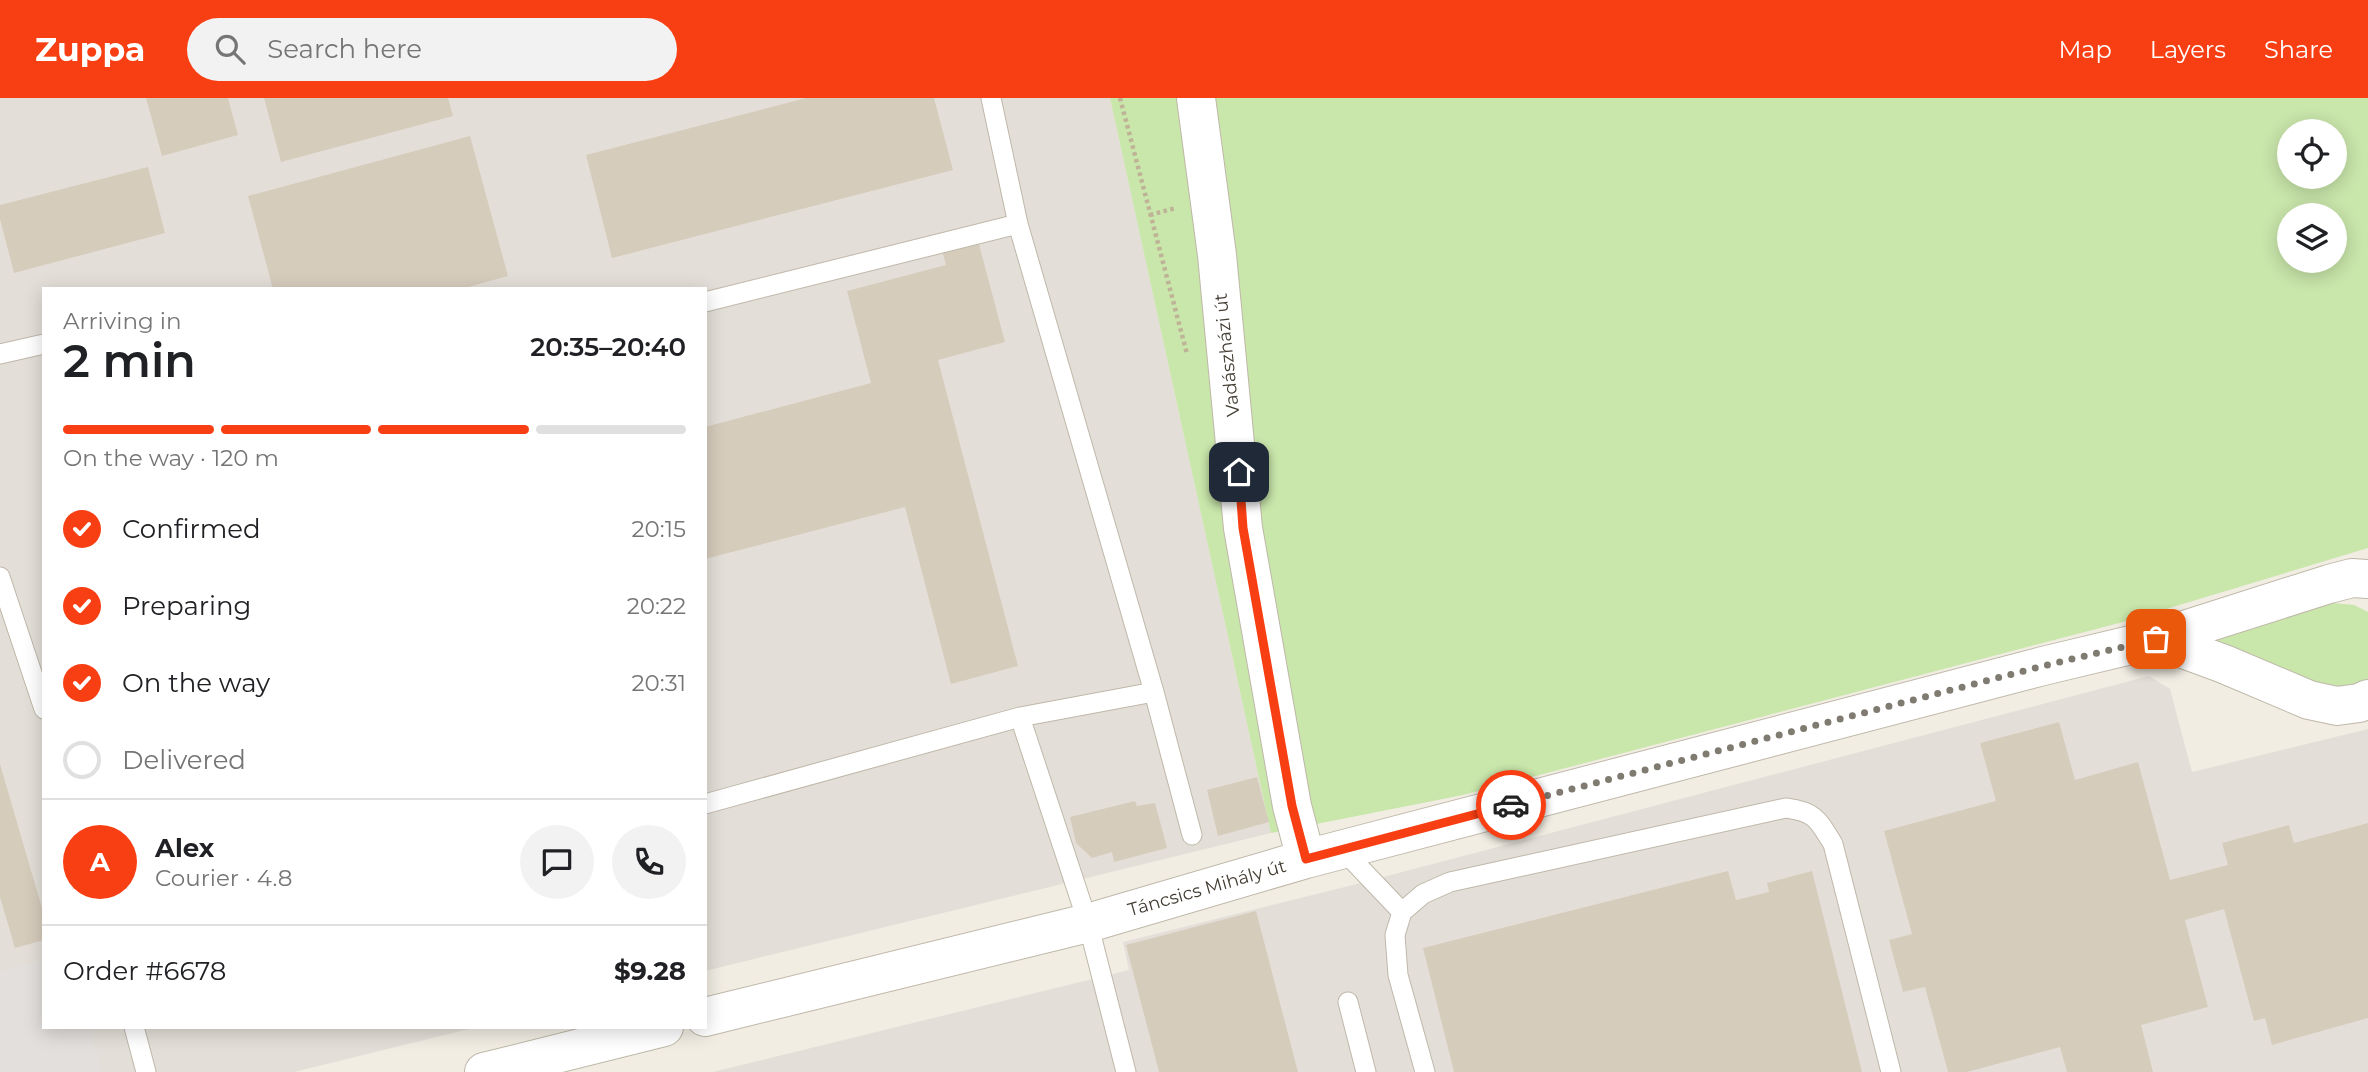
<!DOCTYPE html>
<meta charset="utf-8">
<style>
:root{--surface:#fff;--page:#f2f2f2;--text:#202124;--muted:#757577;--line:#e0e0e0;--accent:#f83e13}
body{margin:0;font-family:Montserrat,sans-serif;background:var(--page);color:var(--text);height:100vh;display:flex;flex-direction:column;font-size:26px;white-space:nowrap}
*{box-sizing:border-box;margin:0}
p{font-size:23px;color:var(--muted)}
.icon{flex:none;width:38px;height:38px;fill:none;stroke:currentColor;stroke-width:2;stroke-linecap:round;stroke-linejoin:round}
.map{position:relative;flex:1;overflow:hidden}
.side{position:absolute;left:42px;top:189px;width:665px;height:742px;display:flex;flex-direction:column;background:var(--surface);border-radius:0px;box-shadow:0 4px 18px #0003}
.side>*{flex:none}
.controls{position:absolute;left:2277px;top:21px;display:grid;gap:14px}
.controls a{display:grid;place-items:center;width:70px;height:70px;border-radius:50%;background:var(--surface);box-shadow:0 4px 18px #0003;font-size:35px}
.pin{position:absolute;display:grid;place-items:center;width:60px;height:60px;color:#fff;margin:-30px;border-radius:14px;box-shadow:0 4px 10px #0006}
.courier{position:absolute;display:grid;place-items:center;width:70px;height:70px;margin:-35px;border:5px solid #f83e13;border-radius:50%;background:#fff;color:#222;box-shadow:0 2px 9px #0007}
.overview em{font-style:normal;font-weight:600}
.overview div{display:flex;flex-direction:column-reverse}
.overview{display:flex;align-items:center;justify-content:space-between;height:119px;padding:0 21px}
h1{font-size:46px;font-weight:600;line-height:52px}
.bar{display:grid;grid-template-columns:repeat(4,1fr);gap:10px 7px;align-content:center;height:84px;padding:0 21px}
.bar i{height:9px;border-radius:5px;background:var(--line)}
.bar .on{background:var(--accent)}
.bar p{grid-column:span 4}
.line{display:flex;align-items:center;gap:18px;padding:0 21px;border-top:2px solid var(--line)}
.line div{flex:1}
.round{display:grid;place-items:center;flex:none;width:74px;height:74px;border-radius:37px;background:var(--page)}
ol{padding:0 21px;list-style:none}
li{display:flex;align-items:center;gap:21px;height:77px}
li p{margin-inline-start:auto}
li .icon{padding:7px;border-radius:50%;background:var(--accent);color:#fff;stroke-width:4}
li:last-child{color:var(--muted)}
li i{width:38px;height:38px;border:4px solid var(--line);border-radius:50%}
header{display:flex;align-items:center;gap:42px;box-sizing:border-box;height:98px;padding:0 35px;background:var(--accent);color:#fff}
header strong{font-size:33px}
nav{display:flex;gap:38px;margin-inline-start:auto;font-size:24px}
.search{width:490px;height:63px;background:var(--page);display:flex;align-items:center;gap:18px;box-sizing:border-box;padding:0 24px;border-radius:38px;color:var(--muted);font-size:26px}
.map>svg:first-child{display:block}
.industrial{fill:#e3dfd8}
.green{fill:#c9e6ab;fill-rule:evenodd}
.parking{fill:#e2dfdc}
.building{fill:#d6ccbc}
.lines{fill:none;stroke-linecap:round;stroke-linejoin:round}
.lane-casing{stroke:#bfb8a9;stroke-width:21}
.street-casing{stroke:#bfb8a9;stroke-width:40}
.path{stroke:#beb297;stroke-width:4.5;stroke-dasharray:3.5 3.5;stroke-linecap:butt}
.lane{stroke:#fff;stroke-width:19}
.street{stroke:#fff;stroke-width:38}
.done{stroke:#807b71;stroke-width:7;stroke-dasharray:0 12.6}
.route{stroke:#f83e13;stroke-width:9}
.labels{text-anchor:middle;stroke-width:5;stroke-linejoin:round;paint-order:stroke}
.street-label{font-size:18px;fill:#433d33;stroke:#fff}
</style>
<header>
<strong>Zuppa</strong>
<div class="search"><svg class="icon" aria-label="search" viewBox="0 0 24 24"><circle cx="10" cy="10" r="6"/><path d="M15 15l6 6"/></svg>Search here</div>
<nav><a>Map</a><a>Layers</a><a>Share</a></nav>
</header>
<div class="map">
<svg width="2368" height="974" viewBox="0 0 2368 974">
<rect width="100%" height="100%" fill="#f1ede3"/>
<!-- industrial -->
<path class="industrial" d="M 0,0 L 1110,0 L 1271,735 L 705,873 L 705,191 L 44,191 L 44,929 L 477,929 L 294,974 L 0,974 Z
M 2149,578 L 2170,591 L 2192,674 L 2368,631 L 2368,974 L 713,974 L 1129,872 L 1123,844 L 1349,788 Z"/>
<!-- green -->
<path class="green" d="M 1110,0 L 2368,0 L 2368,450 L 2123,524 L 1463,697 L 1271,735 ZM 2289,33 L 2334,33 L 2334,79 L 2289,79 ZM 2289,117 L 2334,117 L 2334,163 L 2289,163 Z
M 2333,505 L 2354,507 L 2368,514 L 2368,590 L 2348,597 L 2191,542 Z"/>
<!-- parking -->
<path class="parking" d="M 44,862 L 44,929 L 90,929 L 102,974 L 0,974 L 0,873 Z"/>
<!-- building -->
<path class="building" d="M 146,0 L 228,0 L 238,37 L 162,58 Z
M 264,0 L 448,0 L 453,18 L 281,64 Z
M 806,0 L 934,0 L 953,72 L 612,160 L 586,57 Z
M 470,38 L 508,178 L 461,191 L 273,191 L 248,98 Z
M 148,69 L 165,135 L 14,175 L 0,121 L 0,107 Z
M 977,139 L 1005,244 L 938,262 L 1018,568 L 951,586 L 905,409 L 705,461 L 705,329 L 871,285 L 847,193 L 946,167 L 941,149 Z
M 2059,624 L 2075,682 L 2138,664 L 2170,782 L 2228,767 L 2222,745 L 2289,727 L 2294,745 L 2368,725 L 2368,920 L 2272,947 L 2265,920 L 2254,923 L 2224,811 L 2185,822 L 2208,909 L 2141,927 L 2153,974 L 2067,974 L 2060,949 L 1967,974 L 1948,974 L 1925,889 L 1903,894 L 1889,842 L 1912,836 L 1884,733 L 1996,703 L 1980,645 Z
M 0,666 L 44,817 L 44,842 L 15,850 L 0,799 Z
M 1257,679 L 1269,724 L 1218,738 L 1207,692 Z
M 1135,703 L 1137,708 L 1155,705 L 1167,750 L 1114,764 L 1112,754 L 1092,760 L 1076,745 L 1070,719 Z
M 1728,773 L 1736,802 L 1769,794 L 1767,785 L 1812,773 L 1862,974 L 1454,974 L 1423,850 Z
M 1256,813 L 1298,974 L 1159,974 L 1126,847 Z"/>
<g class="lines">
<!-- lane casing -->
<g class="lane-casing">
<path id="lane" d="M 991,0 L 1018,126 L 1154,594 L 1192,737
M 705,204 L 1018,126
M 0,256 L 44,246
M 0,479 L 44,611
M 705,706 L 1020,619
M 1342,751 L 1402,814 L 1395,837 L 1398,877 L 1425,974
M 1402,814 L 1423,796 L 1450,784 L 1786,710 C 1816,714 1818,722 1833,746 L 1891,974
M 1348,904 L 1366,974
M 134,929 L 146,974
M 1126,974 L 1088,825 L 1020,619 L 1154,594"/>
</g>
<!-- street casing -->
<g class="street-casing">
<path id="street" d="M 1196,0 L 1217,157 L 1243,430 L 1292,708 L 1306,761
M 2156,541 L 2224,566 L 2309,602 L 2337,608 L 2359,605 L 2368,601
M 705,919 L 1088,825 L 1306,761 L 2043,568 L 2156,541 L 2329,486 L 2352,480 L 2368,481
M 484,974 L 664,929"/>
</g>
<!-- path -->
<path class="path" d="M 1120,0 L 1187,256
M 1150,117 L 1176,110"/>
<!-- lane -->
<use href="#lane" class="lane"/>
<!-- street -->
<use href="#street" class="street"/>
</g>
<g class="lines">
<!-- done -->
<path class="done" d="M 1511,707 L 2043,568 L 2156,541"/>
<!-- route -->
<path class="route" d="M 1239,374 L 1243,430 L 1292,708 L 1306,761 L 1511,707"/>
</g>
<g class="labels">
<!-- street labels -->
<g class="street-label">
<text transform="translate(1227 257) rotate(-96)" y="6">Vadászházi út</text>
<text transform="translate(1207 790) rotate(-16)" y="6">Táncsics Mihály út</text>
</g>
</g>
</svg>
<div class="controls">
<a><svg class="icon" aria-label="locate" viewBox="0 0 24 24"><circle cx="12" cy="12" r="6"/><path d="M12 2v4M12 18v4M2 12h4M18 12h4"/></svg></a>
<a><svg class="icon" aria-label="layers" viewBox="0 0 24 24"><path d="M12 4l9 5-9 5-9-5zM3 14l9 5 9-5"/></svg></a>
</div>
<div class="pin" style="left:2156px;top:541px;background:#ea580c"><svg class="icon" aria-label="bag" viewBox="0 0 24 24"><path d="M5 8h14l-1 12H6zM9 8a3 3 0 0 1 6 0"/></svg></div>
<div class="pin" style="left:1239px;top:374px;background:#1f2937"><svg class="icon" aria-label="home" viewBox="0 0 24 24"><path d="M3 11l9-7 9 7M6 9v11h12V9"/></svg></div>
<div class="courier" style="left:1511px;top:707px"><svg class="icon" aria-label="car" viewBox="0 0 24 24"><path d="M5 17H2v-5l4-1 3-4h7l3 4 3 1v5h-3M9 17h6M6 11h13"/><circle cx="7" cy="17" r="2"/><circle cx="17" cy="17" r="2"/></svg></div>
<section class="side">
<div class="overview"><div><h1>2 min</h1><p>Arriving in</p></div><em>20:35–20:40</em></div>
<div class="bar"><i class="on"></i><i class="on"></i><i class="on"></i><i></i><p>On the way · 120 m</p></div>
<ol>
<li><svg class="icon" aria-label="check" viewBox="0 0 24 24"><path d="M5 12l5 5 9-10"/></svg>Confirmed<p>20:15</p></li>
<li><svg class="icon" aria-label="check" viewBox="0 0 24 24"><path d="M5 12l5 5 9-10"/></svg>Preparing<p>20:22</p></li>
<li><svg class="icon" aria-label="check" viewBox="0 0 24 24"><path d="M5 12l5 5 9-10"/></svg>On the way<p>20:31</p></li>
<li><i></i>Delivered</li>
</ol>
<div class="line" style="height:126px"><b class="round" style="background:var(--accent);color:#fff">A</b><div><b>Alex</b><p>Courier · 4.8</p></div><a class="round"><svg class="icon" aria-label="chat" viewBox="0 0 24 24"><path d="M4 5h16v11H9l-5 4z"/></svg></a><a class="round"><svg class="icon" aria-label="phone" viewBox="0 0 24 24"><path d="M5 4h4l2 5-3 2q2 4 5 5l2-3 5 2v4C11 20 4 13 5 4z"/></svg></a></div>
<div class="line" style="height:91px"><div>Order #6678</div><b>$9.28</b></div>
</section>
</div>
